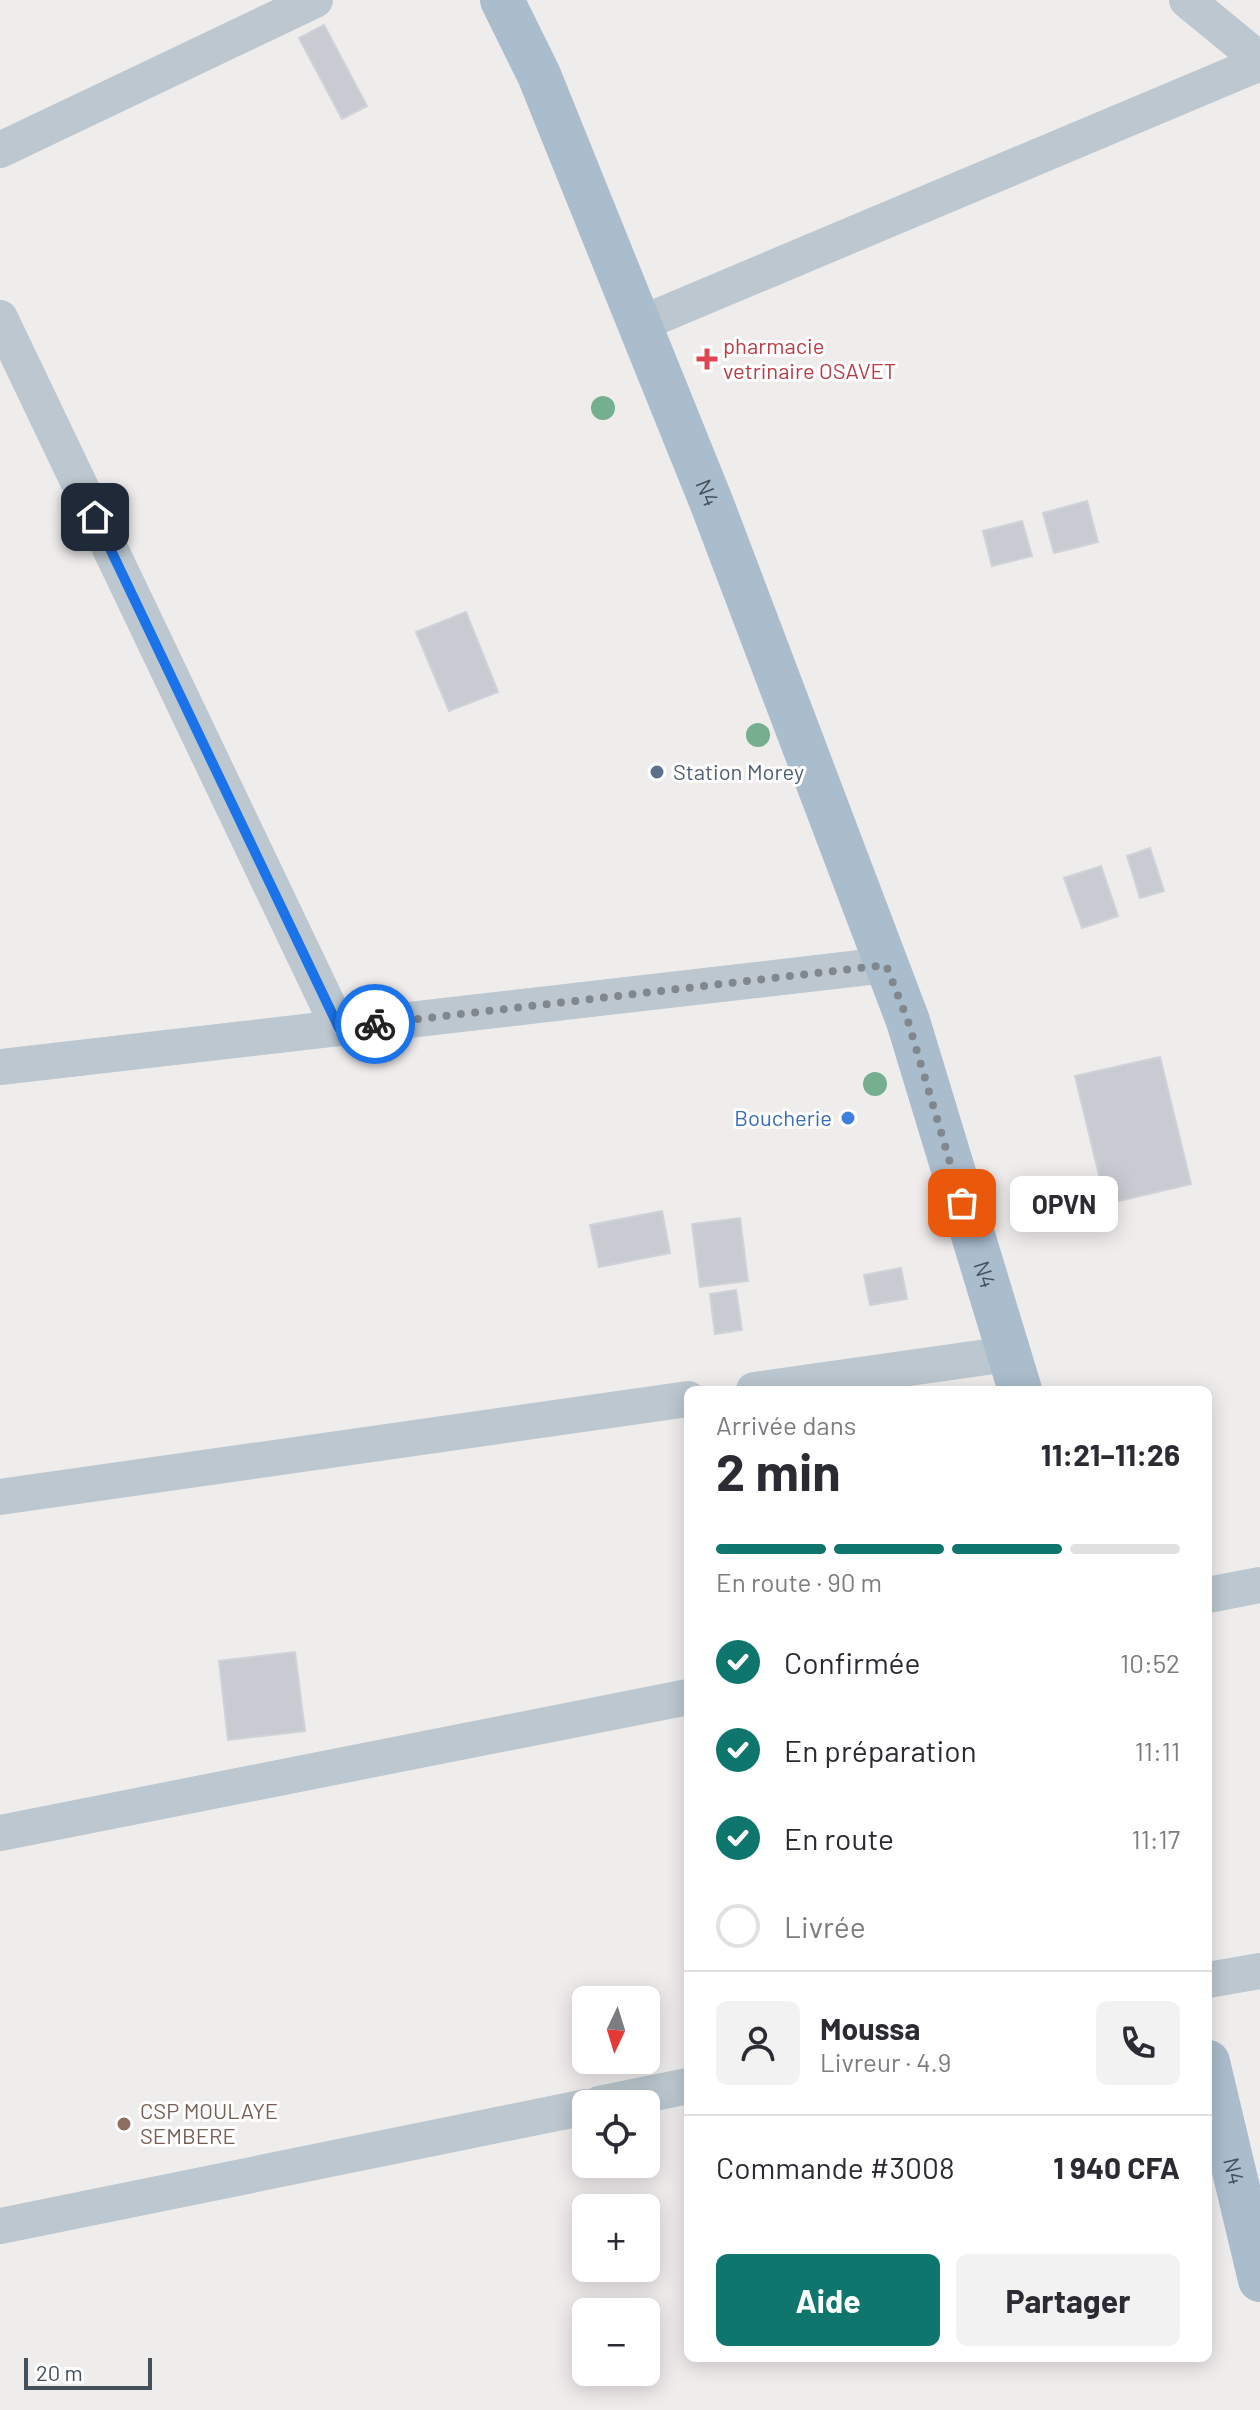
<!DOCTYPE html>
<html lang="fr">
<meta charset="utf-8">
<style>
:root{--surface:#fff;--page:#f2f2f3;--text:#2b2b33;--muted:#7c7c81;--line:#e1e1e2;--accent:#0f766e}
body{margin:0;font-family:Barlow,sans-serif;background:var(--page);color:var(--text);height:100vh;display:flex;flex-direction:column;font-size:30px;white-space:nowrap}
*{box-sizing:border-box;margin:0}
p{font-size:26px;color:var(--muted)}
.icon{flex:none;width:44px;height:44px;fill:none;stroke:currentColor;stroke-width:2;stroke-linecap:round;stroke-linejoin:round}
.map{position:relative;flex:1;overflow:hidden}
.details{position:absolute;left:684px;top:1386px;width:528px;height:976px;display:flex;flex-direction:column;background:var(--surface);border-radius:12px;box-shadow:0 4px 20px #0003}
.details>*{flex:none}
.needle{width:52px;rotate:184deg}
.controls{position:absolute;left:572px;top:1986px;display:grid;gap:16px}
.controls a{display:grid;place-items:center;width:88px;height:88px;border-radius:12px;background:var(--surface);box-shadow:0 4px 20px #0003;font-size:40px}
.scale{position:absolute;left:24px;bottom:20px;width:128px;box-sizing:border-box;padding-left:8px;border:4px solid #44505a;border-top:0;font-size:22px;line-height:28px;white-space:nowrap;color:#44505a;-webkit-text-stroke:6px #fff;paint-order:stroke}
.pin{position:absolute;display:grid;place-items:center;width:68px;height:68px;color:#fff;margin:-34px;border-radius:16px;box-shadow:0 4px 12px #0006}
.courier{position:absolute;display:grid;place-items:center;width:80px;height:80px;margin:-40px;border:6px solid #1a73e8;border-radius:50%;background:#fff;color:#222;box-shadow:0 2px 10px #0007}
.bubble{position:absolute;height:56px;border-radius:12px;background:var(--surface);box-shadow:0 4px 20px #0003;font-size:26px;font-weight:700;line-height:56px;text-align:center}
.head em{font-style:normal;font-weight:700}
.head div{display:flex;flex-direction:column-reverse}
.head{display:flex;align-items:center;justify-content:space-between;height:136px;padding:0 32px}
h1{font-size:52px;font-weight:700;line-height:60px}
.bar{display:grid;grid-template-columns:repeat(4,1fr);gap:12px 8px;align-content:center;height:96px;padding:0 32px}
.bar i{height:10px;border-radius:6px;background:var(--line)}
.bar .active{background:var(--accent)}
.bar p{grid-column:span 4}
.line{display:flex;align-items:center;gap:20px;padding:0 32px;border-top:2px solid var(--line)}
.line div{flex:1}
.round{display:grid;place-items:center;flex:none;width:84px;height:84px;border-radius:12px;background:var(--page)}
ol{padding:0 32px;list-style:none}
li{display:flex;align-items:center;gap:24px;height:88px}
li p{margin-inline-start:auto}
li .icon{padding:8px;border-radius:50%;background:var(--accent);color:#fff;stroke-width:4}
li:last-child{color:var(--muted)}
li i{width:44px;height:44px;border:4px solid var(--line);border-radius:50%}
.button{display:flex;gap:16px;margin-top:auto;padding:16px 32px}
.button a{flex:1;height:92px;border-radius:12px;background:var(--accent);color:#fff;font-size:32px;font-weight:700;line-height:92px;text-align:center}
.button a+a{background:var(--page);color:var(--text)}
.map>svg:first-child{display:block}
.building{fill:#c8cbd1;stroke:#cfd2d8;stroke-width:2}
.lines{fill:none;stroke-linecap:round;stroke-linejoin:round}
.street{stroke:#bcc7cf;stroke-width:36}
.primary{stroke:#aabdcd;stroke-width:44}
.tree{fill:#76af90}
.done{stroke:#80878d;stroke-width:8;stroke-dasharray:0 14.4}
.route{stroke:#1a73e8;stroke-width:10}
.health-dot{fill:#e0444e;stroke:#fff;stroke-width:3}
.service-dot{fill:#5c6f8a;stroke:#fff;stroke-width:3}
.shop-dot{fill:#3f7fe0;stroke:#fff;stroke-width:3}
.education-dot{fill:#8d6e63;stroke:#fff;stroke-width:3}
.labels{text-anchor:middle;stroke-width:6;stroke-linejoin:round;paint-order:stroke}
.health-label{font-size:22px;fill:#be3a42;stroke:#fff;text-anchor:start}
.street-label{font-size:22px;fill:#44505a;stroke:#fff}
.service-label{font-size:22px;fill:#4e5e75;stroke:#fff;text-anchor:start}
.shop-label{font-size:22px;fill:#366cbe;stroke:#fff;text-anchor:end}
.education-label{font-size:22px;fill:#785e54;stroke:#fff;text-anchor:start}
</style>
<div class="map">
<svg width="1260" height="2410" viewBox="0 0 1260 2410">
<rect width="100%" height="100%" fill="#efecec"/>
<!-- building -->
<path class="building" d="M 324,25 L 367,106 L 342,119 L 299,38 Z
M 1087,501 L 1098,542 L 1054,553 L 1043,513 Z
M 1022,521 L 1032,556 L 992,566 L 983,531 Z
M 466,612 L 498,692 L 449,711 L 416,632 Z
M 1150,848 L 1164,891 L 1140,898 L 1127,856 Z
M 1101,866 L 1118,916 L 1082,928 L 1064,878 Z
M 1160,1057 L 1191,1184 L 1106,1204 L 1075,1076 Z
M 662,1211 L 670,1253 L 599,1267 L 590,1225 Z
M 740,1218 L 748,1281 L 700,1287 L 692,1224 Z
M 901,1268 L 907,1299 L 870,1305 L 864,1275 Z
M 736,1290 L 742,1330 L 715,1334 L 710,1294 Z
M 295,1652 L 305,1731 L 228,1740 L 219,1661 Z"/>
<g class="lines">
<!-- street -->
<path class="street" d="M 1187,0 L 1260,60
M 0,150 L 315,0
M 0,318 L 339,1028
M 640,324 L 1260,63
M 0,1067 L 886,965
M 754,1390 L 1008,1354
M 0,1497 L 688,1399
M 1208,1595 L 1260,1585
M 0,1833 L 688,1697
M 1208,1980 L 1260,1971
M 599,2104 L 688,2086
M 0,2226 L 586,2107"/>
<!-- primary -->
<g class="primary">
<path id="s1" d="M 502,0 L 539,75 L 712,504 L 908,1021 L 1020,1390"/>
<path id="s2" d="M 1208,2062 L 1260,2280"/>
</g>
</g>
<!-- trees -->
<g class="tree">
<circle cx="603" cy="408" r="12"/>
<circle cx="758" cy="735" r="12"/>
<circle cx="875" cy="1084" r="12"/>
</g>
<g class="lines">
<!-- done -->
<path class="done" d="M 375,1024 L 886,965 L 908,1021 L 962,1203"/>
<!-- route -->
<path class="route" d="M 95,517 L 339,1028 L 375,1024"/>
</g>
<!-- markers -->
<path class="health-dot" d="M703 347h8v8h8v8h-8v8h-8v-8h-8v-8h8z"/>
<circle class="service-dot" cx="657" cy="772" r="8"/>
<circle class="shop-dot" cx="848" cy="1118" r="8"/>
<circle class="education-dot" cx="124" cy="2124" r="8"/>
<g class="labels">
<!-- health labels -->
<g class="health-label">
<text x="723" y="354">pharmacie<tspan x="723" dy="25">vetrinaire OSAVET</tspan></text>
</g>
<!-- street labels -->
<g class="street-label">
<text dy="8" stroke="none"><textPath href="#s1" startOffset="534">N4</textPath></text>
<text dy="8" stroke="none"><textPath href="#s1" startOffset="1364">N4</textPath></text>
<text dy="8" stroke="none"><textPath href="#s2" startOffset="112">N4</textPath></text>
</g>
<!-- service labels -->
<g class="service-label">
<text x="673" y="780">Station Morey</text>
</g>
<!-- shop labels -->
<g class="shop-label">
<text x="832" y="1126">Boucherie</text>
</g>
<!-- education labels -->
<g class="education-label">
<text x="140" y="2119">CSP MOULAYE<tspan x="140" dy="25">SEMBERE</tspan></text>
</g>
</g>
</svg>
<div class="controls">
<a><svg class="needle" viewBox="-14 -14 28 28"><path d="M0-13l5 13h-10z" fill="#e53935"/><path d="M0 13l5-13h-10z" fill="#7c7c81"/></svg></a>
<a><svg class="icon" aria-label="locate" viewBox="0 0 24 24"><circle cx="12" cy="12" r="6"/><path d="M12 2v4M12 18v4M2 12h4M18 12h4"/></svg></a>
<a>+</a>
<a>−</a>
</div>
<div class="scale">20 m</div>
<div class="pin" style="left:962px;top:1203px;background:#ea580c"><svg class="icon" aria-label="bag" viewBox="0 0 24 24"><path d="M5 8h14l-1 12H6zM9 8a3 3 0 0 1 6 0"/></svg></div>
<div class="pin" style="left:95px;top:517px;background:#1f2937"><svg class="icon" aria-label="home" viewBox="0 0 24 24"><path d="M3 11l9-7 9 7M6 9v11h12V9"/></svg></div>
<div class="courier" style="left:375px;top:1024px"><svg class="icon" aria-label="bike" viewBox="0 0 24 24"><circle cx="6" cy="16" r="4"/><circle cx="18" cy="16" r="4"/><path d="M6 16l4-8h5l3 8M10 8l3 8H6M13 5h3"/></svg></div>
<div class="bubble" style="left:1010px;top:1176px;width:108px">OPVN</div>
<section class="details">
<div class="head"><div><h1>2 min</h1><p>Arrivée dans</p></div><em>11:21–11:26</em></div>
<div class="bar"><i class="active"></i><i class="active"></i><i class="active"></i><i></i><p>En route · 90 m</p></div>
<ol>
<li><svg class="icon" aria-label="check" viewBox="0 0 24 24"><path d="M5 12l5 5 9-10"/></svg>Confirmée<p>10:52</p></li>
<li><svg class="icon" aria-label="check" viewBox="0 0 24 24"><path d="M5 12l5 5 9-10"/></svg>En préparation<p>11:11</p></li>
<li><svg class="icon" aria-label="check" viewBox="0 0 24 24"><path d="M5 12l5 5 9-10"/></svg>En route<p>11:17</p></li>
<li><i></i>Livrée</li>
</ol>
<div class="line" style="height:144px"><a class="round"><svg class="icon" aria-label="person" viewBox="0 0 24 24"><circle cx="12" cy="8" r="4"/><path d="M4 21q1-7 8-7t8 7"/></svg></a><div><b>Moussa</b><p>Livreur · 4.9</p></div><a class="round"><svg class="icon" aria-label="phone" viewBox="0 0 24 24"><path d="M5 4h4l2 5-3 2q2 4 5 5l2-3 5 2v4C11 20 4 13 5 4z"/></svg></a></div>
<div class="line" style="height:104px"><div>Commande #3008</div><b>1 940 CFA</b></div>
<div class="button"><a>Aide</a><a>Partager</a></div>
</section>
</div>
